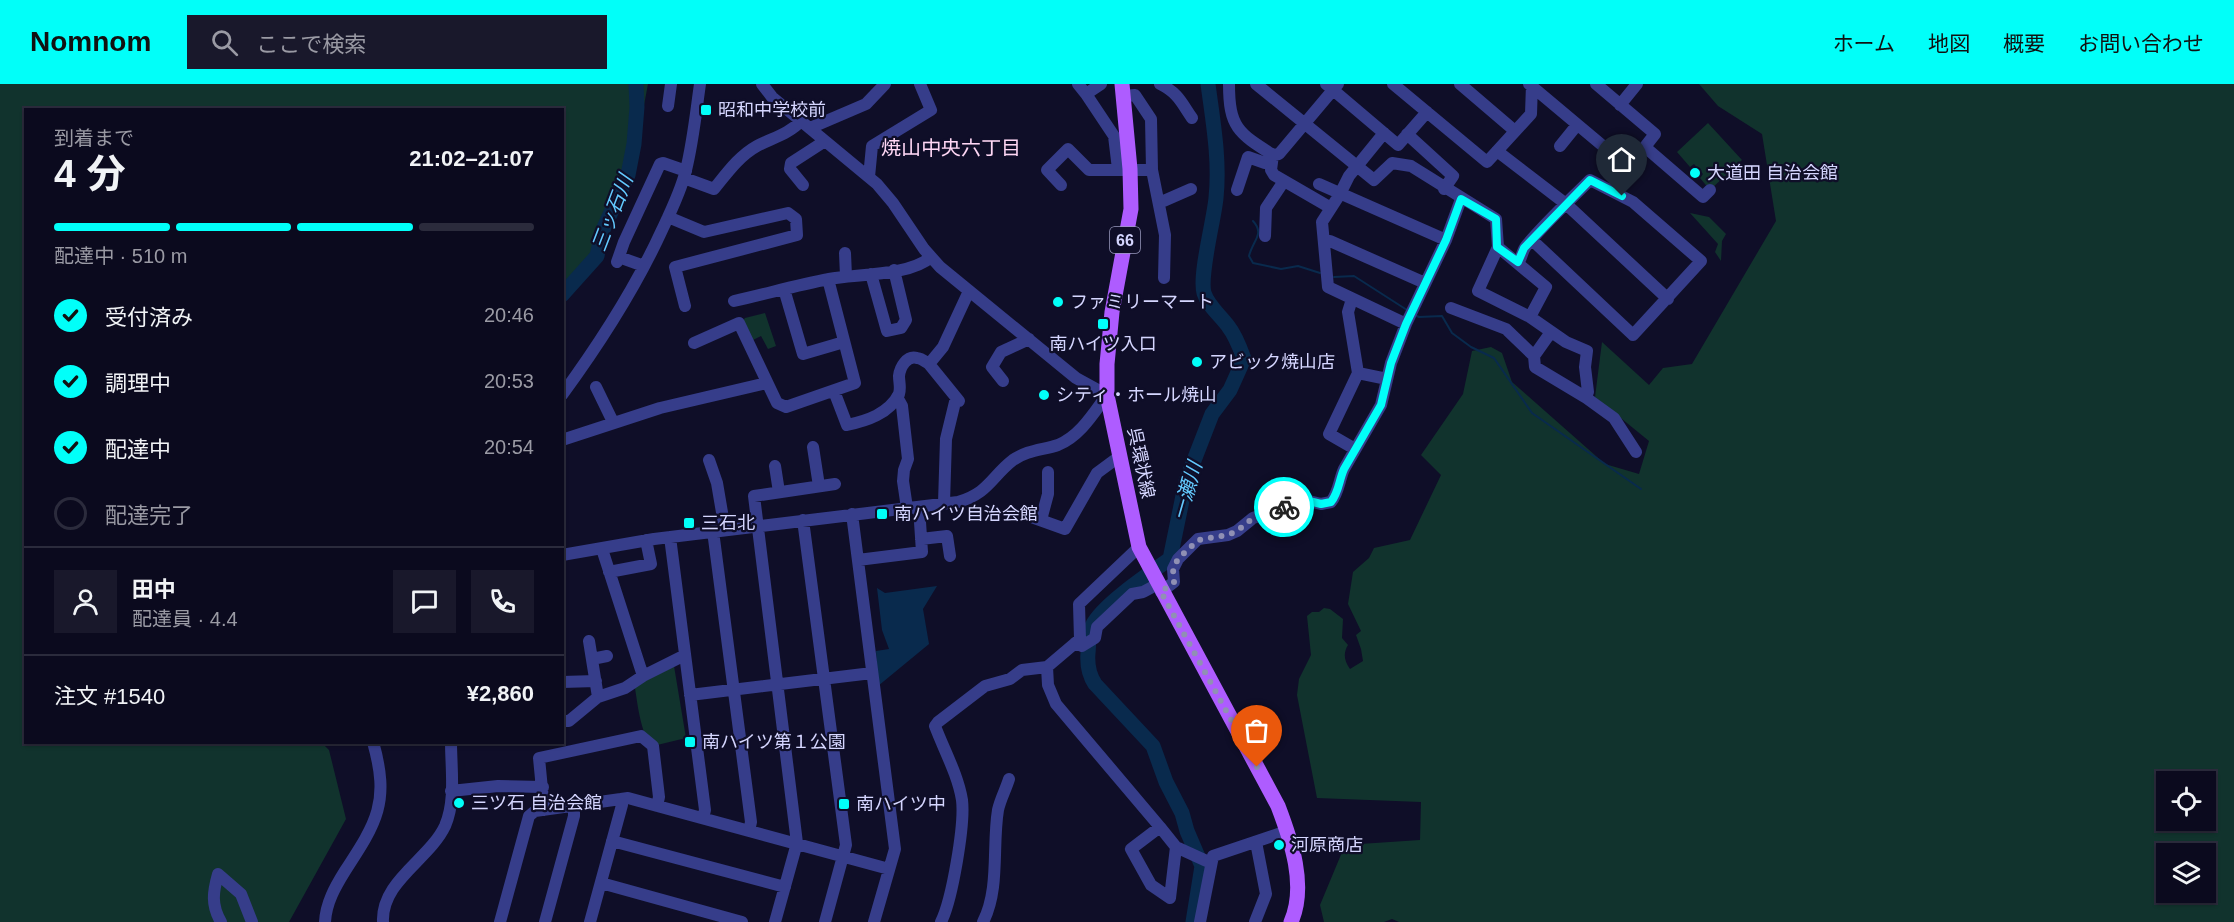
<!DOCTYPE html>
<html lang="ja">
<meta charset="utf-8">
<style>
:root{--surface:#0b0a1e;--page:#19182b;--text:#f1f3f6;--muted:#9a9aa4;--line:#2b2b3c;--accent:#01fff9}
body{margin:0;font-family:Helvetica,"Noto Sans JP",sans-serif;background:var(--page);color:var(--text);height:100vh;display:flex;flex-direction:column;font-size:22px;white-space:nowrap}
*{box-sizing:border-box;margin:0}
p{font-size:20px;color:var(--muted)}
.icon{flex:none;width:33px;height:33px;fill:none;stroke:currentColor;stroke-width:2;stroke-linecap:round;stroke-linejoin:round}
.map{position:relative;flex:1;overflow:hidden}
.side{position:absolute;left:24px;top:24px;width:540px;height:636px;display:flex;flex-direction:column;background:var(--surface);border-radius:0px;box-shadow:0 2px 4px #0004,0 0 0 2px var(--line)}
.side>*{flex:none}
.fabs{position:absolute;left:2156px;top:687px;display:grid;gap:12px}
.fabs a{display:grid;place-items:center;width:60px;height:60px;border-radius:0px;background:var(--surface);box-shadow:0 2px 4px #0004,0 0 0 2px var(--line);font-size:30px}
.pin{position:absolute;display:grid;place-items:center;width:51px;height:51px;color:#fff;margin:-62px -26px;border-radius:50% 50% 50% 0;rotate:-45deg;box-shadow:0 0 6px #0007}
.pin .icon{rotate:45deg}
.courier{position:absolute;display:grid;place-items:center;width:60px;height:60px;margin:-30px;border:4px solid #01fff9;border-radius:50%;background:#fff;color:#222;box-shadow:0 2px 8px #0007}
.overview em{font-style:normal;font-weight:700}
.overview div{display:flex;flex-direction:column-reverse}
.overview{display:flex;align-items:center;justify-content:space-between;height:102px;padding:0 30px}
h1{font-size:39px;font-weight:700;line-height:45px}
.bar{display:grid;grid-template-columns:repeat(4,1fr);gap:9px 6px;align-content:center;height:72px;padding:0 30px}
.bar i{height:8px;border-radius:4px;background:var(--line)}
.bar .active{background:var(--accent)}
.bar p{grid-column:span 4}
.line{display:flex;align-items:center;gap:15px;padding:0 30px;border-top:2px solid var(--line)}
.line div{flex:1}
.round{display:grid;place-items:center;flex:none;width:63px;height:63px;border-radius:0px;background:var(--page)}
ol{padding:0 30px;list-style:none}
li{display:flex;align-items:center;gap:18px;height:66px}
li p{margin-inline-start:auto}
li .icon{padding:6px;border-radius:50%;background:var(--accent);color:#111;stroke-width:4}
li:last-child{color:var(--muted)}
li i{width:33px;height:33px;border:3px solid var(--line);border-radius:50%}
header{display:flex;align-items:center;gap:36px;box-sizing:border-box;height:84px;padding:0 30px;background:var(--accent);color:#111}
header strong{font-size:28px}
nav{display:flex;gap:33px;margin-inline-start:auto;font-size:21px}
.search{width:420px;height:54px;background:var(--page);display:flex;align-items:center;gap:15px;box-sizing:border-box;padding:0 21px;border-radius:0px;color:var(--muted);font-size:22px}
.map>svg:first-child{display:block}
.green{fill:#11332d;fill-rule:evenodd}
.water{fill:#092a4d}
.lines{fill:none;stroke-linecap:round;stroke-linejoin:round}
.stream{stroke:#092a4d;stroke-width:2}
.river{stroke:#092a4d;stroke-width:15}
.minor{stroke:#363d8a;stroke-width:12}
.major{stroke:#ae5cff;stroke-width:15}
.done{stroke:#9090b4;stroke-width:6;stroke-dasharray:0 10.8}
.route{stroke:#01fff9;stroke-width:8}
.poi-dot{fill:#01fff9;stroke:#0f0e28;stroke-width:2}
.labels{text-anchor:middle;stroke-width:4.5;stroke-linejoin:round;paint-order:stroke}
.shield{fill:#0f0e28;stroke:#9a9abe;stroke-width:1.5}
.shield-label{font-size:16px;font-weight:bold;fill:#d5d6ff}
.poi-label{font-size:18px;fill:#d5d6ff;stroke:#0f0e28;text-anchor:start}
.street-label{font-size:18px;fill:#d5d6ff;stroke:#0f0e28}
.neighbourhood-label{font-size:20px;fill:#ffd7f5;stroke:#0f0e28}
.water-label{font-size:20px;font-style:italic;fill:#63caff;stroke:#0f0e28}
</style>
<header>
<strong>Nomnom</strong>
<div class="search"><svg class="icon" aria-label="search" viewBox="0 0 24 24"><circle cx="10" cy="10" r="6"/><path d="M15 15l6 6"/></svg>ここで検索</div>
<nav><a>ホーム</a><a>地図</a><a>概要</a><a>お問い合わせ</a></nav>
</header>
<div class="map">
<svg width="2234" height="838" viewBox="0 0 2234 838">
<rect width="100%" height="100%" fill="#0f0e28"/>
<!-- green -->
<path class="green" d="M 0,0 L 648,0 L 641,37 L 620,107 L 592,176 L 563,207 L 562,26 L 26,26 L 26,658 L 322,659 L 329,666 L 346,735 L 289,838 L 0,838 Z
M 1699,0 L 2234,0 L 2234,838 L 1399,838 L 1392,835 L 1384,838 L 1324,838 L 1320,821 L 1345,761 L 1420,756 L 1421,718 L 1317,714 L 1297,611 L 1299,595 L 1311,571 L 1307,532 L 1312,528 L 1319,528 L 1324,524 L 1330,525 L 1343,535 L 1342,554 L 1348,561 C 1343,569 1344,577 1350,585 L 1363,577 L 1361,565 L 1356,551 L 1361,547 L 1348,520 L 1353,488 L 1369,474 L 1374,464 L 1410,456 L 1441,391 L 1421,371 L 1463,310 L 1472,267 L 1491,263 L 1502,269 L 1512,298 L 1605,380 L 1639,390 L 1649,357 L 1595,313 L 1602,258 L 1649,301 L 1663,284 L 1692,280 L 1776,137 L 1762,50 L 1718,22 ZM 2166,698 L 2205,698 L 2205,736 L 2166,736 ZM 2166,770 L 2205,770 L 2205,808 L 2166,808 Z
M 1708,39 L 1742,76 L 1710,106 L 1700,94 L 1703,90 L 1694,80 L 1690,83 L 1677,68 Z
M 1690,129 L 1709,133 L 1726,150 L 1722,157 L 1721,177 L 1715,168 L 1718,160 Z
M 765,229 L 776,262 L 768,265 L 761,252 L 749,258 L 741,239 L 745,234 Z
M 673,576 L 686,654 L 653,662 C 640,652 637,614 634,598 Z"/>
<!-- water -->
<path class="water" d="M 937,502 L 923,525 L 929,560 L 878,602 L 876,567 L 889,565 L 882,546 L 877,504 L 885,509 Z"/>
<g class="lines">
<!-- stream -->
<path class="stream" d="M 1253,137 C 1265,150 1253,156 1249,172 L 1253,179 L 1281,185 L 1298,182 L 1320,189
M 1334,193 L 1354,192 L 1407,226
M 1415,231 L 1419,233 L 1442,232 L 1452,249 L 1471,263 L 1494,274 L 1532,329 L 1641,405"/>
<!-- river -->
<path class="river" d="M 562,211 L 597,172 L 602,148 L 628,91 L 634,60 L 637,23 L 636,0
M 1193,838 L 1202,782 L 1187,747 L 1182,729 L 1166,698 L 1153,662 L 1095,600 C 1089,591 1087,581 1088,569 C 1089,561 1088,550 1092,542 C 1102,521 1150,489 1170,475 L 1186,397 L 1212,330 L 1230,306 L 1244,275 C 1240,264 1236,252 1228,242 C 1221,232 1208,222 1204,209 C 1199,191 1214,136 1216,114 C 1220,76 1213,38 1208,0"/>
<!-- minor -->
<path class="minor" d="M 1078,0 L 1086,10 L 1114,52 L 1118,85
M 1160,0 C 1178,9 1181,18 1192,34
M 1229,0 C 1229,43 1238,49 1273,71 L 1279,70 L 1338,0
M 1256,0 L 1374,96 L 1392,79 L 1411,82 L 1496,135 L 1498,163 L 1546,203 L 1530,233
M 1326,0 L 1398,61 L 1427,28
M 1393,0 L 1487,78 L 1531,30 L 1532,0
M 1460,0 L 1515,47
M 1529,0 L 1628,83
M 1596,0 L 1655,50 L 1611,106
M 1086,10 L 1101,0
M 1124,12 L 1135,11 L 1151,35 L 1152,86 L 1165,151 L 1164,194
M 1620,21 L 1637,0
M 668,22 L 671,0
M 810,44 L 866,20 L 885,0
M 1384,49 L 1349,92 L 1340,110 L 1322,138 L 1328,203 L 1406,240
M 1407,50 L 1453,92 L 1444,105
M 1560,62 L 1577,41
M 1645,63 L 1703,113 L 1710,106
M 1497,67 L 1566,120 L 1668,215
M 1273,71 L 1271,86 L 1274,91 L 1331,124
M 869,93 L 872,62 L 931,26 L 920,0
M 684,94 L 714,105 C 727,89 739,72 757,62 C 772,54 789,50 801,37
M 1319,100 L 1446,156
M 803,101 L 790,85 L 791,79 L 825,57
M 1061,101 L 1047,86 L 1068,65 L 1089,86 L 1152,86
M 1237,106 L 1248,73 L 1265,79 L 1273,71
M 1159,119 L 1191,105
M 668,133 L 704,148 L 788,129 L 796,135 L 797,151 L 675,183 L 685,222
M 1265,152 L 1266,124 L 1284,97
M 1324,157 L 1330,157 L 1425,199
M 1498,163 L 1478,207 L 1530,233 L 1566,258 L 1587,267 L 1585,283 L 1588,308 L 1585,313
M 845,169 L 846,192
M 619,173 L 644,182
M 617,178 L 624,158 L 660,80 L 663,79 L 686,87
M 1518,179 C 1522,174 1522,167 1526,162 C 1545,139 1568,118 1590,96 L 1633,118 L 1701,177 L 1633,251 L 1532,156
M 871,190 L 887,247 L 901,244 L 906,236 L 894,186
M 784,205 L 803,270 L 844,258
M 1352,215 L 1348,228 L 1358,289 L 1329,350 L 1355,365
M 734,217 C 766,210 797,201 829,195 C 856,190 910,192 931,173
M 1451,224 L 1506,245 L 1534,272
M 1551,248 L 1534,272 L 1535,283 L 1585,313 L 1614,334 L 1636,368
M 694,259 L 739,239 L 777,319 L 786,323 L 855,299 L 828,195
M 929,280 L 959,317 L 955,318 L 946,355 L 944,419
M 1358,289 L 1387,295
M 1003,297 L 992,283 L 1001,268 L 1029,255
M 596,303 L 613,338
M 834,307 L 847,341 C 866,337 889,330 899,310 C 901,304 899,298 899,292 C 900,283 907,271 917,274 C 921,274 926,278 929,280 L 943,263 L 969,207
M 562,311 C 600,259 635,205 662,146 C 671,127 681,107 686,86 C 693,58 696,28 700,0
M 897,313 L 902,322 L 908,375 L 904,386 L 903,397 L 907,424
M 562,356 L 660,324 L 767,299
M 813,363 L 819,402
M 709,376 L 717,399 L 725,446
M 775,382 L 779,408
M 852,430 L 895,765 L 874,838
M 1026,431 L 1065,445 L 1097,389 L 1120,372
M 803,436 L 846,761 L 825,838
M 1041,436 L 1048,410 L 1048,388
M 713,447 L 751,738 L 749,747
M 670,453 L 705,726 L 703,734
M 921,455 L 947,452 L 950,472
M 602,465 L 643,592
M 562,471 L 654,455 L 958,418 C 989,409 991,393 1013,376 C 1027,366 1043,366 1058,361 C 1080,352 1093,330 1107,311 L 1076,294 L 940,183 L 924,165 L 893,119 L 877,100 L 772,13 L 762,0
M 858,476 L 922,468 L 919,423
M 609,488 L 651,480 L 646,456
M 1161,508 L 1174,498 L 1173,485 L 1178,475 L 1198,455 L 1228,451 L 1237,447 L 1253,434 L 1305,416 L 1321,420 L 1331,418 C 1339,408 1339,396 1344,385 L 1381,321 L 1391,279 L 1406,240 L 1446,156 L 1461,115
M 589,557 L 598,613
M 1075,559 L 1082,562 L 1095,554 L 1097,543 L 1132,510 L 1143,508 L 1158,500
M 592,575 L 607,572
M 1047,583 L 1048,601 L 1056,620 L 1160,743
M 562,598 L 596,597
M 690,611 L 872,589
M 562,637 L 569,637 L 598,613 L 625,604 L 643,592 L 685,571
M 451,707 L 498,702 L 543,703
M 544,726 L 539,674 L 641,652 L 653,662 L 659,713 L 657,722
M 1160,743 L 1176,763 L 1170,814 L 1151,801 L 1131,765 Z
M 612,757 L 785,803
M 1176,763 L 1211,779
M 601,799 L 742,838
M 221,838 C 211,821 213,808 218,790 L 241,810 L 252,838
M 325,838 C 326,819 335,803 345,787 C 377,738 390,718 373,658
M 383,838 C 381,797 429,776 445,742 C 456,717 451,685 451,658
M 500,838 L 529,732 L 535,727 L 628,714 L 889,785
M 545,838 L 574,732 L 574,721
M 590,838 L 622,721 L 621,715
M 775,838 L 797,759 L 754,412 L 835,400
M 941,838 C 952,816 965,741 962,716 C 958,691 944,666 935,642 L 938,638 L 985,602 L 1010,595 L 1022,586 L 1047,583 L 1080,555 L 1079,520 L 1139,463
M 983,838 C 1000,805 992,762 998,726 C 1000,716 1006,705 1009,695
M 1200,838 L 1213,772 L 1287,747
M 1255,838 L 1266,810 L 1256,758"/>
<!-- major -->
<path class="major" d="M 1122,0 L 1130,85 L 1131,125 L 1112,228 L 1107,280 L 1107,311 L 1139,463 L 1278,722 C 1291,756 1307,802 1291,838"/>
</g>
<g class="lines">
<!-- done -->
<path class="done" d="M 1257,683 L 1161,508 L 1174,498 L 1173,485 L 1178,475 L 1198,456 L 1228,451 L 1237,447 L 1253,434 L 1284,423"/>
<!-- route -->
<path class="route" d="M 1284,423 L 1305,416 L 1321,420 L 1331,418 C 1339,408 1339,396 1344,385 L 1381,321 L 1391,279 L 1406,240 L 1446,156 L 1461,115 L 1496,135 L 1497,163 L 1518,178 L 1524,164 L 1590,96 L 1622,112"/>
</g>
<!-- markers -->
<g class="poi-dot">
<rect x="700" y="20" width="12" height="12" rx="3"/>
<circle cx="1695" cy="89" r="6"/>
<circle cx="1058" cy="218" r="6"/>
<rect x="1097" y="234" width="12" height="12" rx="3"/>
<circle cx="1197" cy="278" r="6"/>
<circle cx="1044" cy="311" r="6"/>
<rect x="876" y="424" width="12" height="12" rx="3"/>
<rect x="683" y="433" width="12" height="12" rx="3"/>
<rect x="684" y="652" width="12" height="12" rx="3"/>
<circle cx="459" cy="719" r="6"/>
<rect x="838" y="714" width="12" height="12" rx="3"/>
<circle cx="1279" cy="761" r="6"/>
</g>
<g class="labels">
<!-- shield labels -->
<rect class="shield" x="1110" y="143" width="30" height="26" rx="4.5"/>
<g class="shield-label">
<text x="1125" y="162">66</text>
</g>
<!-- poi labels -->
<g class="poi-label">
<text x="718" y="32">昭和中学校前</text>
<text x="1707" y="95">大道田 自治会館</text>
<text x="1070" y="224">ファミリーマート</text>
<text x="1103" y="266" text-anchor="middle">南ハイツ入口</text>
<text x="1209" y="284">アビック焼山店</text>
<text x="1056" y="317">シティ・ホール焼山</text>
<text x="894" y="436">南ハイツ自治会館</text>
<text x="701" y="445">三石北</text>
<text x="702" y="664">南ハイツ第１公園</text>
<text x="471" y="725">三ツ石 自治会館</text>
<text x="856" y="726">南ハイツ中</text>
<text x="1291" y="767">河原商店</text>
</g>
<!-- street labels -->
<g class="street-label">
<text transform="translate(1141 379) rotate(78)" y="6">呉環状線</text>
</g>
<!-- neighbourhood labels -->
<g class="neighbourhood-label">
<text x="951" y="71">焼山中央六丁目</text>
</g>
<!-- water labels -->
<g class="water-label">
<text transform="translate(612 129) rotate(-69)" y="7">三ッ石川</text>
<text transform="translate(1187 407) rotate(-74)" y="7">一瀬川</text>
</g>
</g>
</svg>
<div class="fabs">
<a><svg class="icon" aria-label="locate" viewBox="0 0 24 24"><circle cx="12" cy="12" r="6"/><path d="M12 2v4M12 18v4M2 12h4M18 12h4"/></svg></a>
<a><svg class="icon" aria-label="layers" viewBox="0 0 24 24"><path d="M12 4l9 5-9 5-9-5zM3 14l9 5 9-5"/></svg></a>
</div>
<div class="pin" style="left:1257px;top:683px;background:#ea580c"><svg class="icon" aria-label="bag" viewBox="0 0 24 24"><path d="M5 8h14l-1 12H6zM9 8a3 3 0 0 1 6 0"/></svg></div>
<div class="pin" style="left:1622px;top:112px;background:#1f2937"><svg class="icon" aria-label="home" viewBox="0 0 24 24"><path d="M3 11l9-7 9 7M6 9v11h12V9"/></svg></div>
<div class="courier" style="left:1284px;top:423px"><svg class="icon" aria-label="bike" viewBox="0 0 24 24"><circle cx="6" cy="16" r="4"/><circle cx="18" cy="16" r="4"/><path d="M6 16l4-8h5l3 8M10 8l3 8H6M13 5h3"/></svg></div>
<section class="side">
<div class="overview"><div><h1>4 分</h1><p>到着まで</p></div><em>21:02–21:07</em></div>
<div class="bar"><i class="active"></i><i class="active"></i><i class="active"></i><i></i><p>配達中 · 510 m</p></div>
<ol>
<li><svg class="icon" aria-label="check" viewBox="0 0 24 24"><path d="M5 12l5 5 9-10"/></svg>受付済み<p>20:46</p></li>
<li><svg class="icon" aria-label="check" viewBox="0 0 24 24"><path d="M5 12l5 5 9-10"/></svg>調理中<p>20:53</p></li>
<li><svg class="icon" aria-label="check" viewBox="0 0 24 24"><path d="M5 12l5 5 9-10"/></svg>配達中<p>20:54</p></li>
<li><i></i>配達完了</li>
</ol>
<div class="line" style="height:108px"><a class="round"><svg class="icon" aria-label="person" viewBox="0 0 24 24"><circle cx="12" cy="8" r="4"/><path d="M4 21q1-7 8-7t8 7"/></svg></a><div><b>田中</b><p>配達員 · 4.4</p></div><a class="round"><svg class="icon" aria-label="chat" viewBox="0 0 24 24"><path d="M4 5h16v11H9l-5 4z"/></svg></a><a class="round"><svg class="icon" aria-label="phone" viewBox="0 0 24 24"><path d="M5 4h4l2 5-3 2q2 4 5 5l2-3 5 2v4C11 20 4 13 5 4z"/></svg></a></div>
<div class="line" style="height:78px"><div>注文 #1540</div><b>¥2,860</b></div>
</section>
</div>
